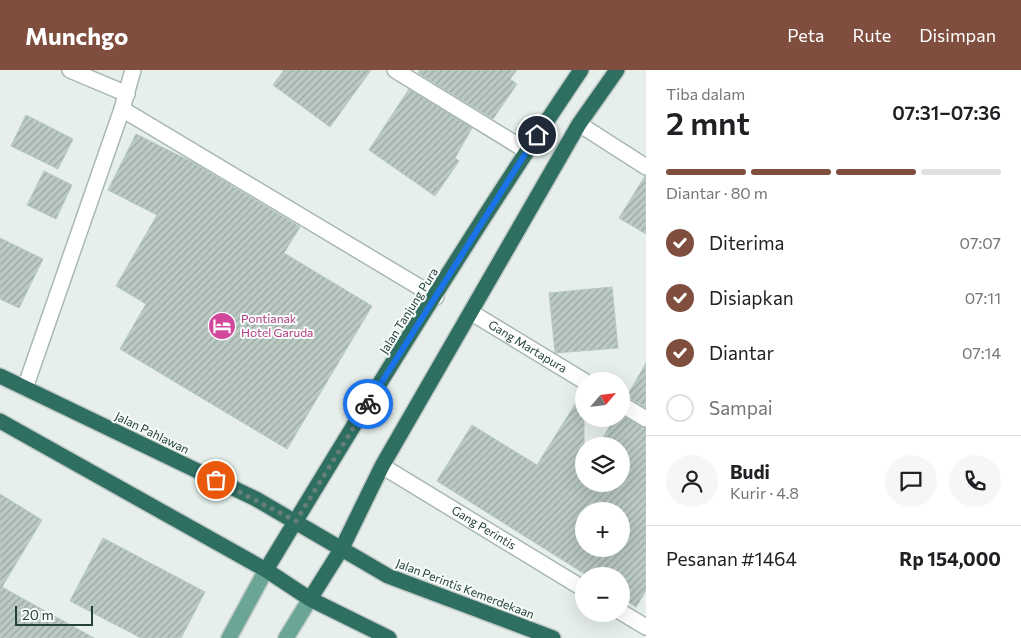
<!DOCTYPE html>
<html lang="id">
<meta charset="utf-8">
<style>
:root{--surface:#fff;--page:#f6f6f6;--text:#202124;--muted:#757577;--line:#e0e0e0;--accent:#7f4e3f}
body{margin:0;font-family:Commissioner,sans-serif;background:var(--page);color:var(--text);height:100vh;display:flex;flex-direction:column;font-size:19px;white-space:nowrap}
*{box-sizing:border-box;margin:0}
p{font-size:16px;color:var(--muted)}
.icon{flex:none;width:28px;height:28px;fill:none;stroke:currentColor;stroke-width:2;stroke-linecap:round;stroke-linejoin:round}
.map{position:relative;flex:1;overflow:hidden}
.details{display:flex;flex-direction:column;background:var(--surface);width:375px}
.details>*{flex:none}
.needle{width:32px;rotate:62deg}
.tools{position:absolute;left:575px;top:302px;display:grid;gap:10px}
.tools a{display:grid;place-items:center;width:55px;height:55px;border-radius:50%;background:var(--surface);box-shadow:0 5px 20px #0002;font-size:25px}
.scale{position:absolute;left:15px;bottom:12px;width:78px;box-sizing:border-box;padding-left:5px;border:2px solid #24423a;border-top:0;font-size:14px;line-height:18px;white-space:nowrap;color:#24423a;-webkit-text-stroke:4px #f7fbf9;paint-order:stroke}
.pin{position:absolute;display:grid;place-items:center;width:42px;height:42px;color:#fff;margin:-21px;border:2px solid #fff;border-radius:50%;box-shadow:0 1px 5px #0007}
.courier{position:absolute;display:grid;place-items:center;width:50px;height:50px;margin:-25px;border:4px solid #1a73e8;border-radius:50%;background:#fff;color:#222;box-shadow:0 1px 6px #0007}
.headline em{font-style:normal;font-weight:600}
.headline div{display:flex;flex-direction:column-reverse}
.headline{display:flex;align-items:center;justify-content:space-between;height:85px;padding:0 20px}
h1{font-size:32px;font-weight:600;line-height:38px}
.bar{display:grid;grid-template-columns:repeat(4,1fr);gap:8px 5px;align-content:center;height:60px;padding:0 20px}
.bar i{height:6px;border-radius:4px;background:var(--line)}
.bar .selected{background:var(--accent)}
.bar p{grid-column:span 4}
.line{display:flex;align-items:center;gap:12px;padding:0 20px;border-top:1px solid var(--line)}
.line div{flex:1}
.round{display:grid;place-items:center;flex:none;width:52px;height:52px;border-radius:26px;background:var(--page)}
ol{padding:0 20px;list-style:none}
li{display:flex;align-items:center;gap:15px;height:55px}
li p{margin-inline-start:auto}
li .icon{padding:5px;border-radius:50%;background:var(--accent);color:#fff;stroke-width:4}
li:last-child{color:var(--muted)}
li i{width:28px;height:28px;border:2px solid var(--line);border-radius:50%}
header{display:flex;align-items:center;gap:30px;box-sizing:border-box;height:70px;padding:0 25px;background:var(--accent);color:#fff}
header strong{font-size:24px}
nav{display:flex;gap:28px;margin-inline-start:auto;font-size:18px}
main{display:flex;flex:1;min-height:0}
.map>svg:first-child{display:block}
.building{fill:url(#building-hatch);stroke:#b8c9c2;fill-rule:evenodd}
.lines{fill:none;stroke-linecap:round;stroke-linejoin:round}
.minor-casing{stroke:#a8b8b2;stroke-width:18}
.major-casing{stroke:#c2cac8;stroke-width:18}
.highway-casing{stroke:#c2cac8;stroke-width:18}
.minor{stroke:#fff;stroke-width:15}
.major{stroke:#6aa596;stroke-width:15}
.highway{stroke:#2f6f62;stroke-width:15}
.done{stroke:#687f78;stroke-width:5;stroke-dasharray:0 9}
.route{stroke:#1a73e8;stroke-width:6}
.labels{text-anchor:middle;stroke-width:4;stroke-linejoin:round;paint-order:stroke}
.street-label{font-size:12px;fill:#24423a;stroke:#f7fbf9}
.hotel-label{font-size:12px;fill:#b23c85;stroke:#f7fbf9;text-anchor:start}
</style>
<header>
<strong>Munchgo</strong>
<nav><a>Peta</a><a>Rute</a><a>Disimpan</a></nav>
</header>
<main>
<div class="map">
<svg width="646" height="568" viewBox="0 0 646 568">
<defs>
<pattern id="building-hatch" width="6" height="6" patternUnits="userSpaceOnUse" patternTransform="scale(1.25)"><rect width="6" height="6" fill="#bbcac4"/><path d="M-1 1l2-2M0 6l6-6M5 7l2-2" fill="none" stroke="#98a6a0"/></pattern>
</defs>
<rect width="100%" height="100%" fill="#e6efeb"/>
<!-- building -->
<path class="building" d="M 284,0 L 371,0 L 330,57 L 273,15 Z
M 420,0 L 517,0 L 510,9 L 517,14 L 493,49 L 418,3 Z
M 409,19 L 472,58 L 455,88 L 459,91 L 435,126 L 369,80 Z
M 26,45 L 73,69 L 58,99 L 11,76 Z
M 136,64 L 194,93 L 300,157 L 284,183 L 372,236 L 287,379 L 120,279 L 146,234 L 116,216 L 157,145 L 108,120 Z
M 44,101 L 72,115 L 56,149 L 27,135 Z
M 645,106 L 646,106 L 646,164 L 619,148 Z
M 0,168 L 43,189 L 19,238 L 0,229 Z
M 612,217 L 618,278 L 555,283 L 549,223 Z
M 646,293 L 646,338 L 627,326 Z
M 584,320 L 584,414 L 621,414 L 621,376 L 598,376 L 614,349 L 621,349 L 621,345 L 646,358 L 646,521 L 636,537 L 621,527 L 621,506 L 588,506 L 437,411 L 472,355 L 537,395 ZM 584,441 L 621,441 L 621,479 L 584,479 Z
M 0,424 L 42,450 L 2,517 L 94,568 L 0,568 Z
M 103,468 L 205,522 L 181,568 L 141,568 L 70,531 Z"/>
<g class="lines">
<!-- minor casing -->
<g class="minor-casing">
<g id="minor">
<path d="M 70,0 L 127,24"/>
<path d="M 395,0 L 527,81"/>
<path d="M 122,39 L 436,227"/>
<path d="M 579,54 L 646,97"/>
<path id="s1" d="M 472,243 L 584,311"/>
<path d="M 25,318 L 122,39 L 133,0"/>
<path d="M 621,334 L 646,349"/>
<path id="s2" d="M 382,396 L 584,519"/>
<path d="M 621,542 L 646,557"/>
</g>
</g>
<!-- major casing -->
<g class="major-casing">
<path id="major" d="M 229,568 L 266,500
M 286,568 L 310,529"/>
</g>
<!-- highway casing -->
<g class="highway-casing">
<path id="highway" d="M 0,306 L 256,429 L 388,506 L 553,568
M 0,351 L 266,500 L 310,529 L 389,568
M 266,500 C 368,331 471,163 581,0
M 310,529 L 342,478 L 382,396 L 579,54 L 617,0"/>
</g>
<!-- minor -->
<use href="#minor" class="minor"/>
<!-- major -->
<use href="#major" class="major"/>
<!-- highway -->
<use href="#highway" class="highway"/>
</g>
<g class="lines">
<!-- done -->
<path class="done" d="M 216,410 L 296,451 L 368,334"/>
<!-- route -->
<path class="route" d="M 368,334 L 537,65"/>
</g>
<!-- icons -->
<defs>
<g id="hotel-disc" transform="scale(1.4375)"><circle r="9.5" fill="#d1479c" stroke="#f7fbf9"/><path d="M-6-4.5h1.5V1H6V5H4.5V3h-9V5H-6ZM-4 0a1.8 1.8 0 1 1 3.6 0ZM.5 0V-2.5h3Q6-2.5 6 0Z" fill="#fff"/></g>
</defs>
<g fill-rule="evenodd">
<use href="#hotel-disc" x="222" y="256"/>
</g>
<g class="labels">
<!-- street labels -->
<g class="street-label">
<text transform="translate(409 241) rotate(-58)" y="4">Jalan Tanjung Pura</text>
<text dy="4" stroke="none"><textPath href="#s1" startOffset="65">Gang Martapura</textPath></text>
<text transform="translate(152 363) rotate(26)" y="4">Jalan Pahlawan</text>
<text dy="4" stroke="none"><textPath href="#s2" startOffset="119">Gang Perintis</textPath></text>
<text transform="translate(465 519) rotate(21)" y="4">Jalan Perintis Kemerdekaan</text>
</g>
<!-- hotel labels -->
<g class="hotel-label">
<text x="241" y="253">Pontianak<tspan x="241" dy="14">Hotel Garuda</tspan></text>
</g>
</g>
</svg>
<div class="tools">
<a><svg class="needle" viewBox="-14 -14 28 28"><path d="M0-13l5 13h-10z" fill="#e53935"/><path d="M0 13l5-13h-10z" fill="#757577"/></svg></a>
<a><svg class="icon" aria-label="layers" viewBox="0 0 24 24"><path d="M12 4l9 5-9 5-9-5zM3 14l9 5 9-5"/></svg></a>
<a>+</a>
<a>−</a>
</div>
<div class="scale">20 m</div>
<div class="pin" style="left:216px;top:410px;background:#ea580c"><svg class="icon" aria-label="bag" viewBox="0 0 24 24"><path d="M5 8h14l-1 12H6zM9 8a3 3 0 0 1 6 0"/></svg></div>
<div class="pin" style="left:537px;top:65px;background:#1f2937"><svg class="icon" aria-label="home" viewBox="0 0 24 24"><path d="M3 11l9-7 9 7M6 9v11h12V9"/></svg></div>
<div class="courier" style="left:368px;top:334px"><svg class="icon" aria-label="bike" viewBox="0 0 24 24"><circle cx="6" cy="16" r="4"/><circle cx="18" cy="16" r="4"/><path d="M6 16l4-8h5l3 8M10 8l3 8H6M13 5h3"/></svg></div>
</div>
<section class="details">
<div class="headline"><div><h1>2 mnt</h1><p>Tiba dalam</p></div><em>07:31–07:36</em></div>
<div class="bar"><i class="selected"></i><i class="selected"></i><i class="selected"></i><i></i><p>Diantar · 80 m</p></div>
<ol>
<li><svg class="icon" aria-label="check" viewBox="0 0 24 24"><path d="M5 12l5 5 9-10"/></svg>Diterima<p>07:07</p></li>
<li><svg class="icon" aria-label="check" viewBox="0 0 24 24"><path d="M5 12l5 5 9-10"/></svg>Disiapkan<p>07:11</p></li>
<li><svg class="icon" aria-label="check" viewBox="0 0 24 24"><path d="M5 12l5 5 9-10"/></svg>Diantar<p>07:14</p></li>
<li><i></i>Sampai</li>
</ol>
<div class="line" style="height:90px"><a class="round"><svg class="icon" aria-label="person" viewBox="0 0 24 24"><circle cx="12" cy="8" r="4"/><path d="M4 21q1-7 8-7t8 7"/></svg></a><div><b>Budi</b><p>Kurir · 4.8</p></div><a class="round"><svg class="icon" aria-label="chat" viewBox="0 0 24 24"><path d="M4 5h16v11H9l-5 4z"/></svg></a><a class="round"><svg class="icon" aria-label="phone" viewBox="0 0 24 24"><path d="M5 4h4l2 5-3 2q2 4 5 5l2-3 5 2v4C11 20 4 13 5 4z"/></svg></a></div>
<div class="line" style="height:65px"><div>Pesanan #1464</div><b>Rp 154,000</b></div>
</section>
</main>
